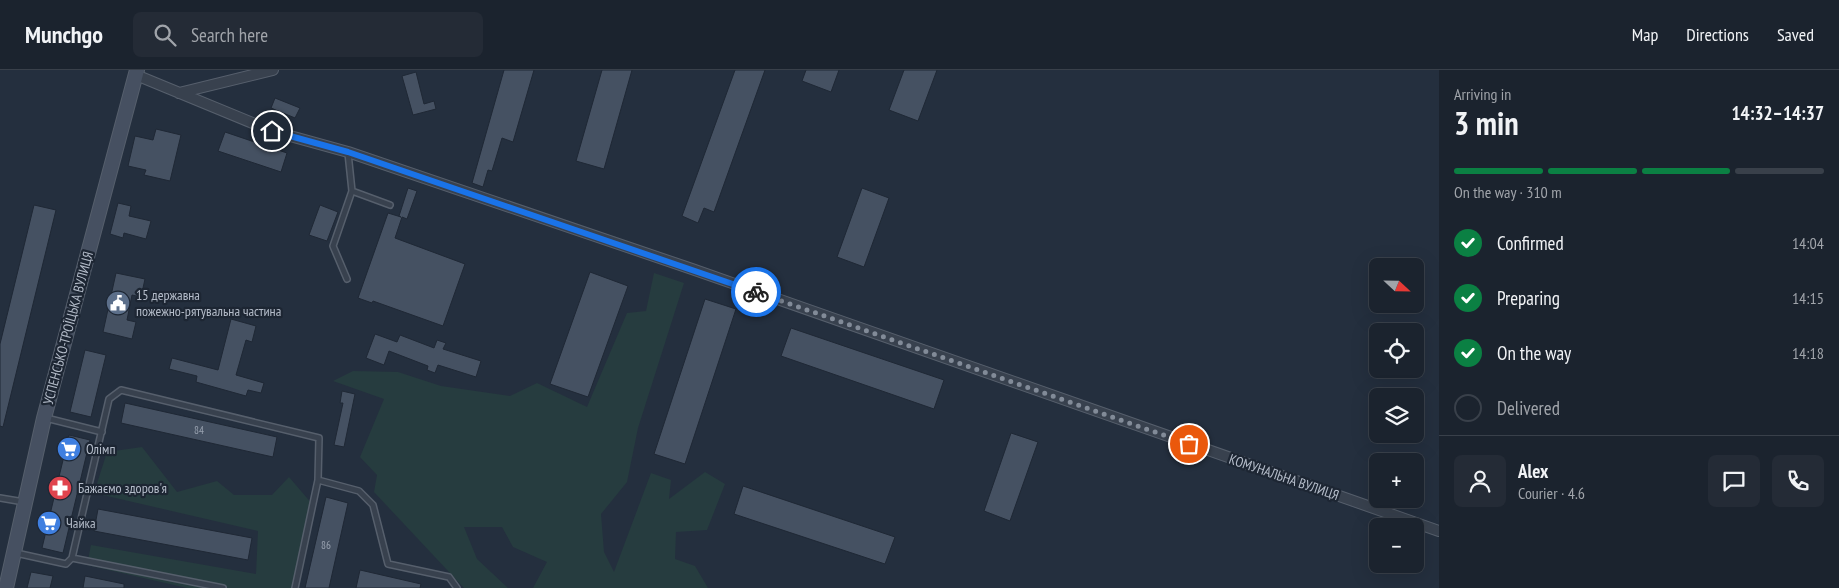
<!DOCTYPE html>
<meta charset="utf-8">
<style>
:root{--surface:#1b232e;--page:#242b36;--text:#f1f3f6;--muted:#a0a4aa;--line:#39404a;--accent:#0b8043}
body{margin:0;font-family:"PT Sans Narrow",sans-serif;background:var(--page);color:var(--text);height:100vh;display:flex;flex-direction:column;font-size:19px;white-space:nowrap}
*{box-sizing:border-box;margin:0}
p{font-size:16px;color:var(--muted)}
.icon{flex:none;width:28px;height:28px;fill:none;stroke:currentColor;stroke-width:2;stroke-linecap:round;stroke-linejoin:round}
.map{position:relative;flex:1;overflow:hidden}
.panel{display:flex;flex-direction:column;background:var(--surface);width:400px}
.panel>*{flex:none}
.needle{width:32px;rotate:112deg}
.fabs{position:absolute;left:1369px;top:188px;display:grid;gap:10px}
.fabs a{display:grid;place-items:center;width:55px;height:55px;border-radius:8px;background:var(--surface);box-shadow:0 5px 20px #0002,0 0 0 1px var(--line);font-size:25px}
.pin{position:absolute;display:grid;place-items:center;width:42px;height:42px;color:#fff;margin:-21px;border:2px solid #fff;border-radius:50%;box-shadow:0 1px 5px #0007}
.courier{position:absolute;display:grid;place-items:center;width:50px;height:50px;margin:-25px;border:4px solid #1a73e8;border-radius:50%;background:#fff;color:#222;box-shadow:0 1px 6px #0007}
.summary em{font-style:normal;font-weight:800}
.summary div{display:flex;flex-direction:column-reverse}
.summary{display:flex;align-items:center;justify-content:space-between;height:85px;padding:0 15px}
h1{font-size:32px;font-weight:800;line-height:38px}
.bar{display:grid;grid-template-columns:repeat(4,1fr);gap:8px 5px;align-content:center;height:60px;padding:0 15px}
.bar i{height:6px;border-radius:4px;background:var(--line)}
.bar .active{background:var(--accent)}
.bar p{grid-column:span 4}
.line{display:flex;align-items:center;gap:12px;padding:0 15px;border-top:1px solid var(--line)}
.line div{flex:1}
.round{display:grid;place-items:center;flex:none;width:52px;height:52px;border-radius:8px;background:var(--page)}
ol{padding:0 15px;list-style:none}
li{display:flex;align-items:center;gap:15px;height:55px}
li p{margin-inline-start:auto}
li .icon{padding:5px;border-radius:50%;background:var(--accent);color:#fff;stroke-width:4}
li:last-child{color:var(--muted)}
li i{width:28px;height:28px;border:2px solid var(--line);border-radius:50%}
header{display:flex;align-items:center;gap:30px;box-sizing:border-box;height:70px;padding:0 25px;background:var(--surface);border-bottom:1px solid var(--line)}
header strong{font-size:24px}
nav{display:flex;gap:28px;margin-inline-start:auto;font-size:18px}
.search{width:350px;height:45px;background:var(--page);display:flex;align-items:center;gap:12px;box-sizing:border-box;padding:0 18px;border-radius:8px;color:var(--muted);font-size:19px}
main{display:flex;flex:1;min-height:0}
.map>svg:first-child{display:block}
.green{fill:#263c3f}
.building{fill:#455162;stroke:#1f2835}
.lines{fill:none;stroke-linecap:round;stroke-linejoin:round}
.lane-casing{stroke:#565f6c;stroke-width:8}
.street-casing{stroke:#565f6c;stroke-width:12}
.secondary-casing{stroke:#565f6c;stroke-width:16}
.lane{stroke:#38414e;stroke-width:5}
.street{stroke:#38414e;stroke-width:10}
.secondary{stroke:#465061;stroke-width:14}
.done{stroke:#828b98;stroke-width:5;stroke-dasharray:0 9}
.route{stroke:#1a73e8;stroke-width:6}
.labels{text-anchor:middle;stroke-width:4.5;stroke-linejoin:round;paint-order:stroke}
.number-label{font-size:11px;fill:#98a1af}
.poi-label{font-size:14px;fill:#b4bcc9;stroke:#1d2633;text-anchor:start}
.street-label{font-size:14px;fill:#b4bcc9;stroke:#1d2633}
</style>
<header>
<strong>Munchgo</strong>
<div class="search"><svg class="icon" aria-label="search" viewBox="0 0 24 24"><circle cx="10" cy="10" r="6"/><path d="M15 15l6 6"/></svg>Search here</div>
<nav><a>Map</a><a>Directions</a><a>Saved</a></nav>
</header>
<main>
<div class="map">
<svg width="1439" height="518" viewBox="0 0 1439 518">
<rect width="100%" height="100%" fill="#242f3e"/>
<!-- green -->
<path class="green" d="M 654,203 L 684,213 L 638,358 L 627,412 L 601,444 L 604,482 L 614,502 L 651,403 L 671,410 L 669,429 L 705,402 L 725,414 L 707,460 L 676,462 L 675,489 L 695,496 L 708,518 L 533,518 L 547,492 L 513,477 L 502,457 L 464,457 L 477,489 L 508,518 L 464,518 L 374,422 L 377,405 L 360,387 L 384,329 L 333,311 L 353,301 L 398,302 L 441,316 L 510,326 L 537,313 L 587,337 L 627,243 L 646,241 Z
M 142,377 L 177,422 L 217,411 L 234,425 L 272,425 L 289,407 L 313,435 L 296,518 L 187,518 L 87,495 L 91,475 L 256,504 L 258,461 L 94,423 L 107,382 Z"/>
<!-- building -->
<path class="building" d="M 504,0 L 534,0 L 513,72 L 502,68 L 492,101 L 488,100 L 483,117 L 472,113 Z
M 602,0 L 632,0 L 604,99 L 576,91 Z
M 735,0 L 765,0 L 714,142 L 704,138 L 698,153 L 682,146 Z
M 806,0 L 839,0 L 831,22 L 802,11 Z
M 904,0 L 937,0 L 918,51 L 889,40 Z
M 416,2 L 424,34 L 434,31 L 436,39 L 413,45 L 402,6 Z
M 275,28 L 300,38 L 295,48 L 271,38 Z
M 156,59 L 181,65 L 170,111 L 144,105 L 146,100 L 128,96 L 135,66 L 153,70 Z
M 225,62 L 287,83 L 281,102 L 218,81 Z
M 408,118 L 417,121 L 407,149 L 402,147 L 395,168 L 465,194 L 443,256 L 373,231 L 372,233 L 358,228 L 388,143 L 401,147 L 399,146 Z
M 862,118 L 889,128 L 864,197 L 837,187 Z
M 118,133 L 131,136 L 129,146 L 151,151 L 146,169 L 124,163 L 123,168 L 110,164 Z
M 34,135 L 56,140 L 3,357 L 0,356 L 0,274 Z
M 320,135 L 338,142 L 327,171 L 309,165 Z
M 590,202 L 628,216 L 588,327 L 550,314 Z
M 116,203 L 145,209 L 141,227 L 132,225 L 127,250 L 136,252 L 132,269 L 103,262 Z
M 705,229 L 736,239 L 685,394 L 654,384 Z
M 231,249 L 256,256 L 252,272 L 246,270 L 236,305 L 264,313 L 261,323 L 248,320 L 246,326 L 196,312 L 197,306 L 169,299 L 172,288 L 218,300 Z
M 791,258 L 944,310 L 934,339 L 781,286 Z
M 375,264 L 397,272 L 400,265 L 434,278 L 437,270 L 446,273 L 443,279 L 481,291 L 476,307 L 438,295 L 435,303 L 427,300 L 428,296 L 389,281 L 384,295 L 366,288 Z
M 85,280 L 106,285 L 91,347 L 70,342 Z
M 342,321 L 355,324 L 344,377 L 334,375 L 343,333 L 340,333 Z
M 125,333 L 277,367 L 273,387 L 121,353 Z
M 1011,363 L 1038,372 L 1010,451 L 984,441 Z
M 69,365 L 90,370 L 63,483 L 42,478 Z
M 743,416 L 895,467 L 885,494 L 734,444 Z
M 326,427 L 348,433 L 329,518 L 305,518 Z
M 98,439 L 252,468 L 248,490 L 94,461 Z
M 360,500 L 421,514 L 420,518 L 356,518 Z
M 31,502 L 53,506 L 50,518 L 27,518 Z
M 85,506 L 124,514 L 124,518 L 83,518 Z"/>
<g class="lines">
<!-- lane casing -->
<g class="lane-casing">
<path id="lane" d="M 352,121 L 390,135
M 347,209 L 333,176 L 352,121 L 348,83
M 46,348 L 102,362
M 318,410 L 359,421 L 373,435 L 388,494 L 449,507 L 457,518
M 0,428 L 24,432
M 16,483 L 66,494 L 72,488 L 109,329 L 121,320 L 319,368 L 318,410 L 295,518
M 72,488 L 223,518"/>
</g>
<!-- street casing -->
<g class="street-casing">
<path id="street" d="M 136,5 L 272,61 L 348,82 L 692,199 L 1439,461
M 179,23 L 273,0"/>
</g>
<!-- secondary casing -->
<g class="secondary-casing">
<path id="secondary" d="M 6,518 L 44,348 L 137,0"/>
</g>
<!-- lane -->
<use href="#lane" class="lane"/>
<!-- street -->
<use href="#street" class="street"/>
<!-- secondary -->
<use href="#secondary" class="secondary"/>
</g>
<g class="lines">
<!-- done -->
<path class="done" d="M 756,222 L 1189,374"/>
<!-- route -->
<path class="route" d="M 272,61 L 348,82 L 756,222"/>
</g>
<!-- icons -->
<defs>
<g id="civic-disc" transform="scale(1.25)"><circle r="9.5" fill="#5c6f8a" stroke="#1d2633"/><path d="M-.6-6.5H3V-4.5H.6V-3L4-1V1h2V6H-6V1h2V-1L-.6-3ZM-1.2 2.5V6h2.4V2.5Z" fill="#fff"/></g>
<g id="supermarket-disc" transform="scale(1.25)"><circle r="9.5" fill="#3f7fe0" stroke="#1d2633"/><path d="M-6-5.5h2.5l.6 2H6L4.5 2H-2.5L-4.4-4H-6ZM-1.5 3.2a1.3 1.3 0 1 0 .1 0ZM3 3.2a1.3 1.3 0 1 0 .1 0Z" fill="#fff"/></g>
<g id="pharmacy-disc" transform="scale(1.25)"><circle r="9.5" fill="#e0444e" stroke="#1d2633"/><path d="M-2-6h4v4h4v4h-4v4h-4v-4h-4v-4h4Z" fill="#fff"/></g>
</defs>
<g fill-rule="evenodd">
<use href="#civic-disc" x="118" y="233"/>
<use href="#supermarket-disc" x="69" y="379"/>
<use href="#pharmacy-disc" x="60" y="418"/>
<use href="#supermarket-disc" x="49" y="453"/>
</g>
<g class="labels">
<!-- number labels -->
<g class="number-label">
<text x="199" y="364">84</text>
<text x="326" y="479">86</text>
</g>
<!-- poi labels -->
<g class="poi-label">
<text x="136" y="230">15 державна<tspan x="136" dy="16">пожежно-рятувальна частина</tspan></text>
<text x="86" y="384">Олімп</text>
<text x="78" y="423">Бажаємо здоров'я</text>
<text x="66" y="458">Чайка</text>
</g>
<!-- street labels -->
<g class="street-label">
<text transform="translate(68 258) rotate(-75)" y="5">УСПЕНСЬКО-ТРОЇЦЬКА ВУЛИЦЯ</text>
<text transform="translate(1284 407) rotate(19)" y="5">КОМУНАЛЬНА ВУЛИЦЯ</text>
</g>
</g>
</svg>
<div class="fabs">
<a><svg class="needle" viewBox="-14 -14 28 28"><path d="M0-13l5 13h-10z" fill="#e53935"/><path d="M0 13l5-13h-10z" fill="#a0a4aa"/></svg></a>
<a><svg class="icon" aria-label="locate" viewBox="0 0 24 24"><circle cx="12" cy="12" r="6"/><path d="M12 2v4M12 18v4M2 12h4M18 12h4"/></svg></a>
<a><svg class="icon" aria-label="layers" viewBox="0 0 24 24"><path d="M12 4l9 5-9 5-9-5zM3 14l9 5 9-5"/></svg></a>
<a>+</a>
<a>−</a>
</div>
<div class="pin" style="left:1189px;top:374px;background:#ea580c"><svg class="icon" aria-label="bag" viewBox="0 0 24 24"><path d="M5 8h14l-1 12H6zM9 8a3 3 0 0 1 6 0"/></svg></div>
<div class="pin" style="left:272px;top:61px;background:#1f2937"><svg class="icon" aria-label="home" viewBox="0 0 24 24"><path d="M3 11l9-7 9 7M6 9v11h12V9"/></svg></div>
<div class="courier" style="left:756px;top:222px"><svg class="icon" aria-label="bike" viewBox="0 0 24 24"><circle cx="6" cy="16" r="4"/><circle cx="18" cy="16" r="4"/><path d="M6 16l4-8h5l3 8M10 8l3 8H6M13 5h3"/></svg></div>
</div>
<section class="panel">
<div class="summary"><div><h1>3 min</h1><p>Arriving in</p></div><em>14:32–14:37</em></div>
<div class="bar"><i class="active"></i><i class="active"></i><i class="active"></i><i></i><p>On the way · 310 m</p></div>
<ol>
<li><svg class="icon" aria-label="check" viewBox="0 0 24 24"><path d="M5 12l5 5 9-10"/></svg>Confirmed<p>14:04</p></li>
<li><svg class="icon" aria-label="check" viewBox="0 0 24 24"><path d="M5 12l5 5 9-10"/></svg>Preparing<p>14:15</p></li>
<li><svg class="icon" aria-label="check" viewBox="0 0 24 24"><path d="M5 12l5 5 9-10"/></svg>On the way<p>14:18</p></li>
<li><i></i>Delivered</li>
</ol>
<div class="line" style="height:90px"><a class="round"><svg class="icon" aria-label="person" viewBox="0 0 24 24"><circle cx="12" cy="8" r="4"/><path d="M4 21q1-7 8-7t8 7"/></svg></a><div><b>Alex</b><p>Courier · 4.6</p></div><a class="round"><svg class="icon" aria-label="chat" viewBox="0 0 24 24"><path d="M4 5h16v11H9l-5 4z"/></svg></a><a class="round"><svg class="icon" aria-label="phone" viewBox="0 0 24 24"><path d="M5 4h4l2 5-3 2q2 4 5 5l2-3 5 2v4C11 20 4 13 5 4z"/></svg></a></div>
</section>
</main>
